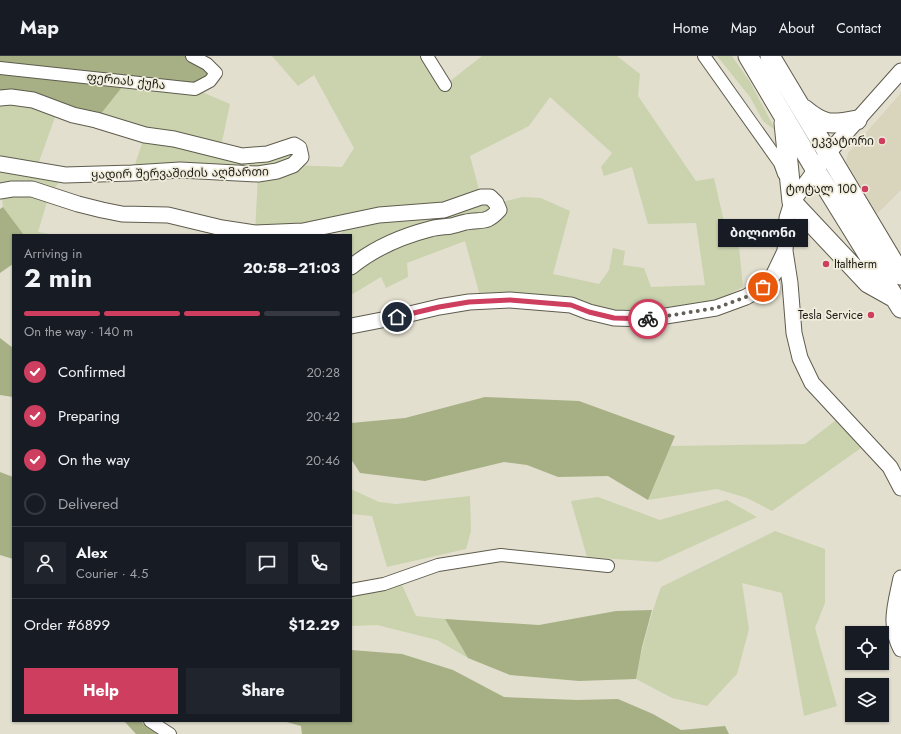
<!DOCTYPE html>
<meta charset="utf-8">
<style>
:root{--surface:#171b24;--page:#20242c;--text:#f1f3f6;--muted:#9ea1a6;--line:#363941;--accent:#ce3e5f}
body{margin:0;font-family:Jost,"Noto Sans Georgian",sans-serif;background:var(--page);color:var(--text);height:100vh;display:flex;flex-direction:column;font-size:15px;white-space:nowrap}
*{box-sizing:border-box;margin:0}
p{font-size:13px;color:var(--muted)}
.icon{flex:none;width:22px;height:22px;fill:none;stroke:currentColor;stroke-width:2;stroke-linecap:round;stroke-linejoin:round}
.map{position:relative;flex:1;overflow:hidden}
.side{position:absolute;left:12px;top:178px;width:340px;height:488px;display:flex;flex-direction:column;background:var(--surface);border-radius:0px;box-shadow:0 1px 3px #0004}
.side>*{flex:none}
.tools{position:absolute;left:845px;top:570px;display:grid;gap:8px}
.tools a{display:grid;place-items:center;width:44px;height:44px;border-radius:0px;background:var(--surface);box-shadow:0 1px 3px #0004;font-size:20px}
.pin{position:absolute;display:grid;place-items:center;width:34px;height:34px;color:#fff;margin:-17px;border:2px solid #fff;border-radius:50%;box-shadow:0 1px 4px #0007}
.courier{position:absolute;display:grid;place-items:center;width:40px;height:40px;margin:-20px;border:3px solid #ce3e5f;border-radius:50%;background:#fff;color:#222;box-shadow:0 1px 5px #0007}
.bubble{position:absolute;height:28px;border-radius:0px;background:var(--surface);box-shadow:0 1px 3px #0004;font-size:13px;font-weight:700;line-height:28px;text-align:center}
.head em{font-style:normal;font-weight:700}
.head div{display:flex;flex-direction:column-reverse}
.head{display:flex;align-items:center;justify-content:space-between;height:68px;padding:0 12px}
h1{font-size:26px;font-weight:700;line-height:30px}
.bar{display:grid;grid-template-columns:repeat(4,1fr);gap:6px 4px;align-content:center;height:48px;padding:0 12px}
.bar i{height:5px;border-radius:3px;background:var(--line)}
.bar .current{background:var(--accent)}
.bar p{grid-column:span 4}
.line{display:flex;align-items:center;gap:10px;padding:0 12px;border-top:1px solid var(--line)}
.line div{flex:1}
.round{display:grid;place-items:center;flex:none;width:42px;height:42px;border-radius:0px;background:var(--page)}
ol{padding:0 12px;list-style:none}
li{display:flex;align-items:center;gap:12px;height:44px}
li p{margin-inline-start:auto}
li .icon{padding:4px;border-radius:50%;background:var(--accent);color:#fff;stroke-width:4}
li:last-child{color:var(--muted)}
li i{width:22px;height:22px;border:2px solid var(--line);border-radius:50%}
.cta{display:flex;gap:8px;margin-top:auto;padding:8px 12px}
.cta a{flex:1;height:46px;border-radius:0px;background:var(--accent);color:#fff;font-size:16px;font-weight:700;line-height:46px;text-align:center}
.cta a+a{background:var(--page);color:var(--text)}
header{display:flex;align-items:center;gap:24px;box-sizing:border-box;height:56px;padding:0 20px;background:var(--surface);border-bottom:1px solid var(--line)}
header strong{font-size:19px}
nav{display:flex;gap:22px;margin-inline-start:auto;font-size:14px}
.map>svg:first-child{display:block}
.built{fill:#d9d4bc}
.green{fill:#cad3ae;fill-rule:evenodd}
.forest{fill:#a6b084}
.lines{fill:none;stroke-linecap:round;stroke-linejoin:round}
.minor-casing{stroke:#5f5c4e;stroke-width:14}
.tertiary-casing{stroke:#5f5c4e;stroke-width:17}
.primary-casing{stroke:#5f5c4e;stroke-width:21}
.minor{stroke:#fff;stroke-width:12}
.tertiary{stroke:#fff;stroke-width:15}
.primary{stroke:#fff;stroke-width:19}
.done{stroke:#626057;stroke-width:4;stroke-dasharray:0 7.2}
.route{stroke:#ce3e5f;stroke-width:5}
.poi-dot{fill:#ce3e5f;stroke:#f0eddc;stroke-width:1.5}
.labels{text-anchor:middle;stroke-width:3.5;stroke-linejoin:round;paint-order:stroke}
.street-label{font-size:12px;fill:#1d1c16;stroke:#f0eddc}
.poi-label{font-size:12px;fill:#1d1c16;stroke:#f0eddc;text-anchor:end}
</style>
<header>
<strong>Map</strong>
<nav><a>Home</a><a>Map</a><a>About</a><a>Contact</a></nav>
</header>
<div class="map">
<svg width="901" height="678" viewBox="0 0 901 678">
<rect width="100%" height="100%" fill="#e3dfcf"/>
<!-- built -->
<path class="built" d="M 901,37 L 901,134 L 877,158 L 846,106 L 848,97 Z"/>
<!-- green -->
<path class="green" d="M 272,0 L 427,0 L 445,29 L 482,0 L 617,0 L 640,18 L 638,40 L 696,125 L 714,122 L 728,183 L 738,181 L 743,231 L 712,247 L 649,259 L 480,240 L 465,185 L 407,207 L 408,221 L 386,232 L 381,221 L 351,239 L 351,179 L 339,179 L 354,165 L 255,177 L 258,118 L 132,117 L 145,79 L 96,64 L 127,25 L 195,33 L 230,48 L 220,95 L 294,89 L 294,109 L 342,111 L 354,92 L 314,19 L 298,30 ZM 550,41 L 612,97 L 601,111 L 604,120 L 632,111 L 648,168 L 696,167 L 705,229 L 651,231 L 644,212 L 623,209 L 625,195 L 613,192 L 609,214 L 599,228 L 553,218 L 570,155 L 541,142 L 523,141 L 497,147 L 481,141 L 470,100 L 529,70 Z
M 717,0 L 732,0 L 750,26 L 776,75 L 763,65 L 750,41 Z
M 0,42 L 58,53 L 36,114 L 65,119 L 49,139 L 38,176 L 56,179 L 24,179 L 3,151 L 1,135 L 0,135 Z
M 836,364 L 861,392 L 772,455 L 747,442 L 717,433 L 648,444 L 671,390 L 805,388 Z
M 351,433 L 379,446 L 396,448 L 470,440 L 471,475 L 466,493 L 387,511 L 372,460 L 351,458 Z
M 598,441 L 660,464 L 727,444 L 757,461 L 658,506 L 587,501 L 571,445 Z
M 775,475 L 825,493 L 825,547 L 815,572 L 837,650 L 804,660 L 782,537 L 742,527 L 749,573 L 737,618 L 707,650 L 672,642 L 636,623 C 642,591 650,561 661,531 Z
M 402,529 L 416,560 L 445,563 L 468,602 L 437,584 L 377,569 L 351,570 L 351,541 Z"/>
<!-- forest -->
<path class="forest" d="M 0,0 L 192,0 L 216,17 L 195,33 L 127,25 L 96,64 L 0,42 Z
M 3,151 L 24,179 L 13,179 L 13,208 L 0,217 L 0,153 Z
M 0,282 L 13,292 L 13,341 L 0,339 Z
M 485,341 L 579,345 L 675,380 L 648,444 L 608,420 L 558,421 L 527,409 L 504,406 L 425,425 L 360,417 L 351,403 L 351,367 L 405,362 Z
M 0,416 L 13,421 L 13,503 L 0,499 Z
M 652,554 L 642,591 L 636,623 L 579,625 L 510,619 L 468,602 L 445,563 L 539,569 L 616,555 Z
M 351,594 L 402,598 L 453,614 L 504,641 L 577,644 L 618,643 L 653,658 L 681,674 L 725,670 L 729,678 L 302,678 L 301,670 L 283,665 L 351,665 Z
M 124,665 L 141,665 L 144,669 L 157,678 L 136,678 Z"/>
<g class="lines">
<!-- minor casing -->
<g class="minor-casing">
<path id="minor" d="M 427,0 L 445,29
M 704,0 L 780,107 L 784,118
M 0,12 L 195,33 L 210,25 L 216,17 L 207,8 L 192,0
M 351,534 L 384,528 L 438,509 L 501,499 L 608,510
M 150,665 L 170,678"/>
</g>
<!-- tertiary casing -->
<g class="tertiary-casing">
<path id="tertiary" d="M 901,15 L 828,97 L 792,146 L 787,162 L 785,195 L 790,227 L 794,277 L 800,302 L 812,327 L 890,411 L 901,432
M 0,42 L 11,41 L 33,44 L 73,59 L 96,64 L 145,79 L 174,83 L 242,100 L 267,98 L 294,89 L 299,92 L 301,101 L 293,109 L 277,115 L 258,118 L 180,114 L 132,117 L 65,119 L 0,108
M 0,135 L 12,133 L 32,133 L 78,148 L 102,154 L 122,158 L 168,159 L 222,172 L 255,177 L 303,175 L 379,159 L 444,154 L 481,141 L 490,141 L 496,147 L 499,154 C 486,168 483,163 466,166 C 461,167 456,169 451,170 C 445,171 437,171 430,173 C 403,180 373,193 351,211
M 351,270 L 397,261 L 439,251 L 469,246 L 510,244 L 571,249 L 589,256 L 614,262 L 647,263 L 716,252 L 746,241 L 763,231 L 774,218 L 785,195
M 901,522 C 896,547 888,568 901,593"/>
</g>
<!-- primary casing -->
<g class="primary-casing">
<path id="primary" d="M 748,0 L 815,113 L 901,252
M 770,0 L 901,219
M 804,53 C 824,70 832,69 857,64
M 784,67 L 792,146 L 868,227 L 893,241"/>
</g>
<!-- minor -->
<use href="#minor" class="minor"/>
<!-- tertiary -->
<use href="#tertiary" class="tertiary"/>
<!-- primary -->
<use href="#primary" class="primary"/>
</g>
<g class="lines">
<!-- done -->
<path class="done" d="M 648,263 L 716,252 L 746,241 L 763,231"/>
<!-- route -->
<path class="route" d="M 397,261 L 439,251 L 469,246 L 510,244 L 571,249 L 589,256 L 614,262 L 648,263"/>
</g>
<!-- markers -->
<g class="poi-dot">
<circle cx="882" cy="85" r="4"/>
<circle cx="865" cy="133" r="4"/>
<circle cx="826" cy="208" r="4"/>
<circle cx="871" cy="259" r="4"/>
</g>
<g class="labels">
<!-- street labels -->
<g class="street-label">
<text transform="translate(126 25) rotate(6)" y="4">ფერიას ქუჩა</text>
<text transform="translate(180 117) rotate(-1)" y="4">ყადირ შერვაშიძის აღმართი</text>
</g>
<!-- poi labels -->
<g class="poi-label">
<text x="874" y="89">ეკვატორი</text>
<text x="857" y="137">ტოტალ 100</text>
<text x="834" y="212" text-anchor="start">Italtherm</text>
<text x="863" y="263">Tesla Service</text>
</g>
</g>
</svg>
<div class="tools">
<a><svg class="icon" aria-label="locate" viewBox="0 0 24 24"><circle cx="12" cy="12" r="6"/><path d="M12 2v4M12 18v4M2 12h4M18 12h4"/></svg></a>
<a><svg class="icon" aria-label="layers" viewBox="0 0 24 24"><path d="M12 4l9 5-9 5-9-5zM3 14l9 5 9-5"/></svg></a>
</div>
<div class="pin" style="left:763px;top:231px;background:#ea580c"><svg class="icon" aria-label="bag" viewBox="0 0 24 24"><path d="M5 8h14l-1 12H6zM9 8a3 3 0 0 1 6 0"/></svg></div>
<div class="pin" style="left:397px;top:261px;background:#1f2937"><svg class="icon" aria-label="home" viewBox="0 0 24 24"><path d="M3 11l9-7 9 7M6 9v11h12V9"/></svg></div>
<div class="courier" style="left:648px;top:263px"><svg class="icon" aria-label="bike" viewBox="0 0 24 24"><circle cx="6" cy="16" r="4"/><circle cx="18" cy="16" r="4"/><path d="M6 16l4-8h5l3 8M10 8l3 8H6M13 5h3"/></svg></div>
<div class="bubble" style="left:718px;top:163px;width:90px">ბილიონი</div>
<section class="side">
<div class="head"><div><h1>2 min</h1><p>Arriving in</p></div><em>20:58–21:03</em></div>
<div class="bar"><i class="current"></i><i class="current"></i><i class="current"></i><i></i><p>On the way · 140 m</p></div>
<ol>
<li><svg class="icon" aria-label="check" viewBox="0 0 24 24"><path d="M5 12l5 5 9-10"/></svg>Confirmed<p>20:28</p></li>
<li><svg class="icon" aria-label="check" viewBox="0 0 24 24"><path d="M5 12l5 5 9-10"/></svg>Preparing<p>20:42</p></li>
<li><svg class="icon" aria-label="check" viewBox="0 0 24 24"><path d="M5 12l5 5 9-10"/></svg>On the way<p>20:46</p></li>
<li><i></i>Delivered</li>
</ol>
<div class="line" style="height:72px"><a class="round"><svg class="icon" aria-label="person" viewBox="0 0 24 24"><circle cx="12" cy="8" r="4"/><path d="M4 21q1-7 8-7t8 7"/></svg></a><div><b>Alex</b><p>Courier · 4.5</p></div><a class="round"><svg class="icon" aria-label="chat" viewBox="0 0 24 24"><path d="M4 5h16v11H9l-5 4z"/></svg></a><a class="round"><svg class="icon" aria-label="phone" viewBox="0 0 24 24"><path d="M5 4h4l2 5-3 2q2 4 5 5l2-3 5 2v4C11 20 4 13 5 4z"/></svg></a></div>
<div class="line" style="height:52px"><div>Order #6899</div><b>$12.29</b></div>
<div class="cta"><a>Help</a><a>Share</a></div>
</section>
</div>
